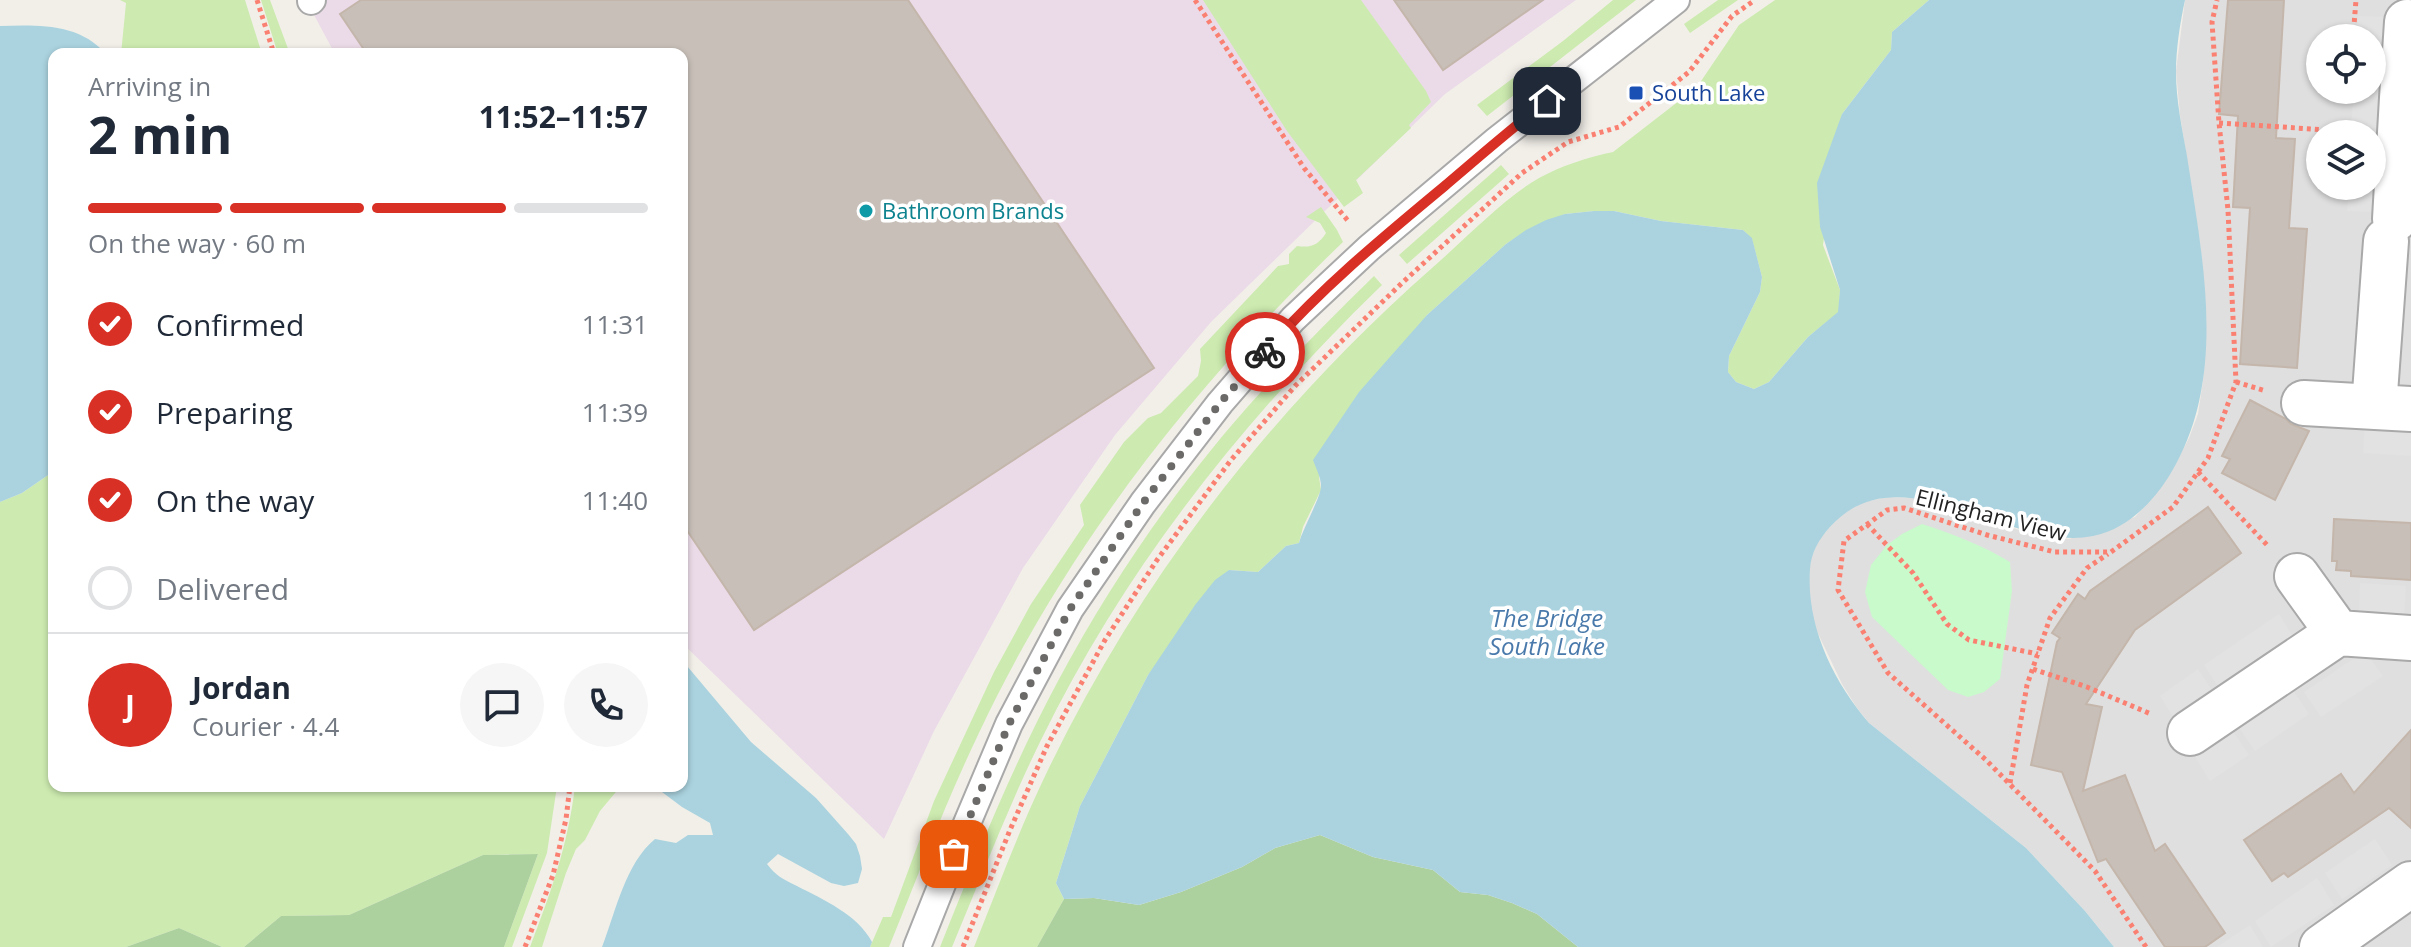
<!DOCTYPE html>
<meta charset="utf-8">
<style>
:root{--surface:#fff;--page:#f6f6f7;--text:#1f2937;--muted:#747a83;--line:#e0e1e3;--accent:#d93025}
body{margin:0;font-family:"Open Sans",sans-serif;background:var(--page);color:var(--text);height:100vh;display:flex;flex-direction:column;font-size:30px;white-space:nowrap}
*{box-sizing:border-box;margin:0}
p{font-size:26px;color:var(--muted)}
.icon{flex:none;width:44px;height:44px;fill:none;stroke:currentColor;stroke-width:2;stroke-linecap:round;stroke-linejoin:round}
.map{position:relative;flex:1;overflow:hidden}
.panel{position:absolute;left:48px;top:48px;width:640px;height:744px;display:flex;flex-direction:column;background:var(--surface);border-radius:16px;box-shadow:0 2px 6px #0004}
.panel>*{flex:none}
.fabs{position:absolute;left:2306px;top:24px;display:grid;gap:16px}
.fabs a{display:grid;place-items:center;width:80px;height:80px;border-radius:50%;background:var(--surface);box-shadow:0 2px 6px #0004;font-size:40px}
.pin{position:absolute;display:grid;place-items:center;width:68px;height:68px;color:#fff;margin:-34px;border-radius:16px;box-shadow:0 4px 12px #0006}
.courier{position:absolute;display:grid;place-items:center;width:80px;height:80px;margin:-40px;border:6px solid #d93025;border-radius:50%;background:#fff;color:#222;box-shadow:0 2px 10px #0007}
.summary em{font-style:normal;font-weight:700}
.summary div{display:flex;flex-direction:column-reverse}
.summary{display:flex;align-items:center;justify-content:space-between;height:136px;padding:0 40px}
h1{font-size:52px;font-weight:700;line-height:60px}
.bar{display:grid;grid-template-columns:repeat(4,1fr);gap:12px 8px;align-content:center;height:96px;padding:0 40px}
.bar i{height:10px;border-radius:6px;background:var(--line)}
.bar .current{background:var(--accent)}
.bar p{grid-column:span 4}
.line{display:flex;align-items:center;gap:20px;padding:0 40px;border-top:2px solid var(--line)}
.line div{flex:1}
.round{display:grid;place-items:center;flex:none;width:84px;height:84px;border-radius:42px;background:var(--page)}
ol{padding:0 40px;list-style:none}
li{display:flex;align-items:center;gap:24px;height:88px}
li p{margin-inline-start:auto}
li .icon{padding:8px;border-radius:50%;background:var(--accent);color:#fff;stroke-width:4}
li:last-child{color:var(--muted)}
li i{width:44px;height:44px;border:4px solid var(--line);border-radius:50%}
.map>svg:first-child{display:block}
.residential{fill:#e0dfdf;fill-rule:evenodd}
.industrial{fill:#ebdbe8}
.grass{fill:#cdebb0}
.forest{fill:#add19e}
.park{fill:#c8facc}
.parking{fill:#e2e2e2}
.water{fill:#aad3df}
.building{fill:#c7bfb8;stroke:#c4b6ab;stroke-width:2}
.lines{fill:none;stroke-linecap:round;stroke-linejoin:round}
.service-casing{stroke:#a9a9a9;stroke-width:30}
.minor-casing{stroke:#a9a9a9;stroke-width:48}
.path{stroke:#fa8072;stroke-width:5;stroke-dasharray:4 4;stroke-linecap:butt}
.service{stroke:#fff;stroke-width:26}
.minor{stroke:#fff;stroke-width:44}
.done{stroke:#6b6a68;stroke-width:8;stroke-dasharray:0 14.4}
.route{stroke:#d93025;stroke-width:10}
.transit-dot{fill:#1a4fb4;stroke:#fff;stroke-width:3}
.culture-dot{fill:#0f9aa8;stroke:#fff;stroke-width:3}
.labels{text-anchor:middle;stroke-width:7;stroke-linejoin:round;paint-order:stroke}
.transit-label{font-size:22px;fill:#164399;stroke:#fff;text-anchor:start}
.culture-label{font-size:22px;fill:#0d838f;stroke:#fff;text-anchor:start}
.street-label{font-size:22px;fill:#222;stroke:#fff}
.water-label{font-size:24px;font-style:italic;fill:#4a7aab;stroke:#fff}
</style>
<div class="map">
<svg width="2411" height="947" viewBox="0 0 2411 947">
<rect width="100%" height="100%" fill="#f2efe9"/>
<!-- residential -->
<path class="residential" d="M 2185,0 L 2411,0 L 2411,947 L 2114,947 L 2085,911 L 2026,848 L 1869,723 L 1857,708 L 1842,684 L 1814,625 L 1808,592 L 1810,561 L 1819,539 L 1840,516 L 1860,503 L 1887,497 L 1916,498 L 1952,507 L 2028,533 L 2069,539 L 2135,517 L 2155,494 L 2174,467 L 2189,438 L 2198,414 L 2203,381 L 2206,331 L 2201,251 L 2180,115 L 2176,71 ZM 2320,38 L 2372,38 L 2372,90 L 2320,90 ZM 2320,134 L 2372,134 L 2372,186 L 2320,186 Z"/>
<!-- industrial -->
<path class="industrial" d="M 306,0 L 1576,0 L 1445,94 L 1211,322 L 1115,435 L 1023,568 L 934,731 L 884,839 L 682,643 L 682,54 L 335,54 Z"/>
<!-- grass -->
<path class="grass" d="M 120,0 L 245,0 L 262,54 L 121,54 L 126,3 Z
M 261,0 L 270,0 L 290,54 L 278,54 Z
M 1203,0 L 1361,0 L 1426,91 L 1431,102 L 1409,125 L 1411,128 L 1356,180 L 1363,193 L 1344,207 L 1287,131 Z
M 1613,0 L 1636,0 L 1487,116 L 1477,105 L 1563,41 Z
M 1718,0 L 1738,0 L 1690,33 L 1684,24 Z
M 1775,0 L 1929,0 L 1892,32 L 1891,50 L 1842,114 L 1823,245 L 1840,290 L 1839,312 L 1808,337 L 1769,382 L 1754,389 L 1736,382 L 1728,372 L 1729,356 L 1760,292 L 1762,277 L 1752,239 L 1743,230 L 1661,221 L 1614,211 L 1594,211 L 1565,214 L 1526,231 L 1506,244 L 1427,315 L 1319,477 L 1321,490 L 1303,527 L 1299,543 L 1286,546 L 1258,572 L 1229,570 L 1148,675 L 1080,806 L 1056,883 L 1064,899 L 1037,947 L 974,947 C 997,890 1019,830 1046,774 C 1139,580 1271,410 1432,268 C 1463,241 1505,197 1539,178 C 1561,166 1588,157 1613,152 L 1697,87 L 1739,25 Z
M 1501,165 L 1509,174 L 1407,264 L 1399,255 Z
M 1321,207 L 1337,230 L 1343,242 C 1194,385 1066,547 978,735 C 945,804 918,876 889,947 L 870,947 L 883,917 L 891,917 L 934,801 L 994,672 L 1031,604 L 1084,525 L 1080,505 L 1124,442 L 1148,418 L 1161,413 L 1198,376 L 1201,361 L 1200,349 L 1278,266 L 1289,264 L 1289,254 L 1297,246 C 1312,248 1318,245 1326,233 L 1320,223 L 1306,217 Z
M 1374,276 L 1382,285 C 1244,419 1126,566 1041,740 C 1008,807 981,878 952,947 L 940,947 C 976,857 1012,767 1058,681 C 1113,578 1181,480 1260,393 C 1296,353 1335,314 1374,276 Z
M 54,471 L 54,786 L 557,786 L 547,853 L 512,947 L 504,947 L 538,854 L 483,855 L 349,915 L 281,916 L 244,947 L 222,947 L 179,928 L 126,947 L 0,947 L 0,502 L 22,493 Z
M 575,786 L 620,787 L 600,811 L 585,840 L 576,849 L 566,873 L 542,947 L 530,947 C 551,892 568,845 575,786 Z"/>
<!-- forest -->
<path class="forest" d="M 1320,835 L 1373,857 L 1433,870 L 1460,892 L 1488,895 L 1512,903 L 1537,914 L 1578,947 L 1037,947 L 1064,899 L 1094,898 L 1139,905 L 1181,892 L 1242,867 L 1275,848 Z
M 538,854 L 504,947 L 244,947 L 281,916 L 349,915 L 483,855 Z
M 179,928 L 222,947 L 126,947 Z"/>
<!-- park -->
<path class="park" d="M 1922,524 C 1953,534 1982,545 2010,562 L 2012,591 L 2000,679 L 1984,692 L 1968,697 L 1948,690 L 1872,617 L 1865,592 L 1871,565 L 1887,545 L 1902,534 Z"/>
<!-- parking -->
<path class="parking" d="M 2358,16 L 2388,17 L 2384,77 L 2372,76 L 2372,38 L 2357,38 Z
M 2372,85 L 2383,85 L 2381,129 L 2351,127 L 2354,90 L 2372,90 Z
M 2372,139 L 2380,140 L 2377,212 L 2347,211 L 2349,186 L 2372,186 Z
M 2365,422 L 2411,426 L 2411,456 L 2363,453 Z
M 2360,583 L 2406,586 L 2404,617 L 2359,613 Z
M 2279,614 L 2295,640 L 2221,691 L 2204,665 Z
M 2365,651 L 2383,676 L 2321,717 L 2304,692 Z
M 2198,669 L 2215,695 L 2176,721 L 2160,696 Z
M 2292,689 L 2309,714 L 2255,751 L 2237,725 Z
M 2232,730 L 2249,755 L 2210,781 L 2194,755 Z
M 2375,839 L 2392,865 L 2342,899 L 2325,873 Z
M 2317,878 L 2334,905 L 2271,947 L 2255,921 Z
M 2250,925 L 2263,947 L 2217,947 Z"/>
<!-- water -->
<path class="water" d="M 1929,0 L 2185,0 C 2180,23 2176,49 2176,72 C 2176,100 2182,128 2187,156 C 2202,255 2227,370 2176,464 C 2159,496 2130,529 2093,536 C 2008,553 1901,448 1830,527 C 1819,539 1811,553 1810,569 C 1806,626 1833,681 1869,723 L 2026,848 L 2085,911 L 2114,947 L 1578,947 L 1537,914 L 1512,903 L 1488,895 L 1460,892 L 1433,870 L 1373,857 L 1320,835 L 1275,848 L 1242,867 L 1181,892 L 1139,905 L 1094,898 L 1064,899 L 1056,883 L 1080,806 L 1148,675 L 1195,605 L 1215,580 L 1229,570 L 1258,572 L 1286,546 L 1299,543 C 1303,528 1321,497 1321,486 C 1321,477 1316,469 1313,460 L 1359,392 L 1427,315 L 1506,244 L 1526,230 L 1546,220 L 1565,214 L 1594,211 L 1614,211 L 1661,221 L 1743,230 L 1752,238 L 1762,277 L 1760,292 L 1729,356 L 1728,372 L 1736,382 L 1754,389 L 1769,382 L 1808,337 L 1838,312 L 1840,290 L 1820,227 L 1817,183 L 1842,114 L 1891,50 L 1892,32 Z
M 0,26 C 38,25 79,23 106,54 L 54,54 L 54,471 L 22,493 L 0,502 Z
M 682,660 L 751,742 L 816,798 L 848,834 L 856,844 L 860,856 L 862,869 L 858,883 L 844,886 L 831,883 L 778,854 L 767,864 C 775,875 784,880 797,886 C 824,900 858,915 872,942 L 870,947 L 602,947 C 616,911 625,864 655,839 L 676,843 L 688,835 L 713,835 L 710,823 L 682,807 L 654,786 L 682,786 Z"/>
<!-- building -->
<path class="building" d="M 361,0 L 908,0 L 1154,368 L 754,630 L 682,523 L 682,54 L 367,54 L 340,14 Z
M 1394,0 L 1543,0 L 1443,70 Z
M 2228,0 L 2284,0 L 2276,138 L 2295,139 L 2289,228 L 2307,229 L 2297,368 L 2240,364 L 2250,208 L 2233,207 L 2238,116 L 2219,114 Z
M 2250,400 L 2286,419 L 2291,424 L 2309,431 L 2275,500 L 2222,473 L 2230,459 L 2222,456 Z
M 2208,507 L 2241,553 L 2135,630 L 2086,704 L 2102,707 L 2083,791 L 2125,775 L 2155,851 L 2165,844 L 2225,933 L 2205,947 L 2165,947 L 2106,859 L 2098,862 L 2062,772 L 2031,765 L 2057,642 L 2060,638 L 2052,633 L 2078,594 L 2085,599 L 2090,591 Z
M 2334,519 L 2411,523 L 2411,580 L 2351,576 L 2351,571 L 2336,570 L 2337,561 L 2332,561 Z
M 2411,730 L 2411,828 L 2389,808 L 2288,877 L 2284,873 L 2272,881 L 2244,840 L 2341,774 L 2354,793 Z"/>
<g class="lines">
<!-- service casing -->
<g class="service-casing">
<path id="service" d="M 311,1 L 312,0
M 917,947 L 954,854 L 1009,724 L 1070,609 L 1143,503 L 1220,403 L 1293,319 L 1369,248 L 1497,140 L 1676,0"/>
</g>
<!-- minor casing -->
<g class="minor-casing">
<path id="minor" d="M 2402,98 L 2407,22
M 2395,219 L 2402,98 L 2411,99
M 2304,403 L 2411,409
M 2374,407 L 2386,241
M 2297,576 L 2338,633
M 2190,733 L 2338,633 L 2411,638
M 2322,947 L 2411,884"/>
</g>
<!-- path -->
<path class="path" d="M 257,0 L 274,54
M 1195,0 L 1304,168 L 1349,222
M 2353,38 L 2356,0
M 2219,123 L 2359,132
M 2236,382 L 2266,391
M 2198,472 L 2268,546
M 1867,524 L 1913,573 L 1947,624 L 1969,640 L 2038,654
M 2033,669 L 2087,687 L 2151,714
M 2010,783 L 2027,685 L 2050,618 L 2087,568 L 2108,554
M 525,947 L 553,875 L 566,819 L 570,786
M 963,947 L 1010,830 L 1047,746 L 1105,640 L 1157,560 L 1231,460 L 1296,385 L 1402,283 L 1522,173 L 1568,142 L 1619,127 L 1689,72 L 1732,16 L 1755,0
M 2146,947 L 2095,871 L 1986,760 L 1888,673 L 1838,590 L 1844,541 L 1887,510 L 1904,508 L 1987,535 L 2055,552 L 2111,552 L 2173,507 L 2208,458 L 2236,382 L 2228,210 L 2219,123 L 2212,22 L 2217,0"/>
<!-- service -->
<use href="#service" class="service"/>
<!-- minor -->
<use href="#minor" class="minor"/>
</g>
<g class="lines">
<!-- done -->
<path class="done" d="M 954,854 L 1009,724 L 1070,609 L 1143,503 L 1220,403 L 1265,352"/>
<!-- route -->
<path class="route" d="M 1265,352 C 1320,289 1383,237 1447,184 C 1480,156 1512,128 1547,101"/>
</g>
<!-- markers -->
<rect class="transit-dot" x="1628" y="85" width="16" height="16" rx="4"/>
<circle class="culture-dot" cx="866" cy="211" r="8"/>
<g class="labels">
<!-- transit labels -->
<g class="transit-label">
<text x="1652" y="101">South Lake</text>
</g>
<!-- culture labels -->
<g class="culture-label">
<text x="882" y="219">Bathroom Brands</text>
</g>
<!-- street labels -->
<g class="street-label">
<text transform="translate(1991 515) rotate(14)" y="8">Ellingham View</text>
</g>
<!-- water labels -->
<g class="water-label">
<text x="1547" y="627">The Bridge<tspan x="1547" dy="28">South Lake</tspan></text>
</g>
</g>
</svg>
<div class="fabs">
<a><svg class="icon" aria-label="locate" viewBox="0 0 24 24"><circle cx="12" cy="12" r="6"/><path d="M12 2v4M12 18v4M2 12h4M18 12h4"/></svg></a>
<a><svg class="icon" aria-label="layers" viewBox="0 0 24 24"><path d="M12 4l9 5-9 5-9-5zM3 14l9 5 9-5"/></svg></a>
</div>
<div class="pin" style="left:954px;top:854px;background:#ea580c"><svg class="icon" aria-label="bag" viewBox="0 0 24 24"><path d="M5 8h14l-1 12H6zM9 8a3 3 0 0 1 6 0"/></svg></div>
<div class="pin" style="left:1547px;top:101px;background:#1f2937"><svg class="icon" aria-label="home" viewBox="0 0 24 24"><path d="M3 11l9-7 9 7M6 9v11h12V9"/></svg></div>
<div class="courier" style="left:1265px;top:352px"><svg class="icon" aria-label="bike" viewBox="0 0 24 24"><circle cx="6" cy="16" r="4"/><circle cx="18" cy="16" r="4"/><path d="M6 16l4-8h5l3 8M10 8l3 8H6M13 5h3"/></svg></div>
<section class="panel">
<div class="summary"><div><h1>2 min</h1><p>Arriving in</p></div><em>11:52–11:57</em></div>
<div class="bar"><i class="current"></i><i class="current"></i><i class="current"></i><i></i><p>On the way · 60 m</p></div>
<ol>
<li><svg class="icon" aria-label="check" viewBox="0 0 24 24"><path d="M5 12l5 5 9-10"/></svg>Confirmed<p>11:31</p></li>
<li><svg class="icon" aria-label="check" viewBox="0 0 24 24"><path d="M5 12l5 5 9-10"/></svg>Preparing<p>11:39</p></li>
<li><svg class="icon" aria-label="check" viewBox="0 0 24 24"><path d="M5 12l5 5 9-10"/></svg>On the way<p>11:40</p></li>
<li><i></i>Delivered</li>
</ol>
<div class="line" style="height:144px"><b class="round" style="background:var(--accent);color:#fff">J</b><div><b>Jordan</b><p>Courier · 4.4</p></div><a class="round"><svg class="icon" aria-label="chat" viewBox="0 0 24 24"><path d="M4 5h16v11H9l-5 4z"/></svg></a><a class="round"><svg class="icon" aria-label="phone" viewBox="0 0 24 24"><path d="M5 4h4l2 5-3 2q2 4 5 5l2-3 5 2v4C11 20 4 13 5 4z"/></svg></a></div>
</section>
</div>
